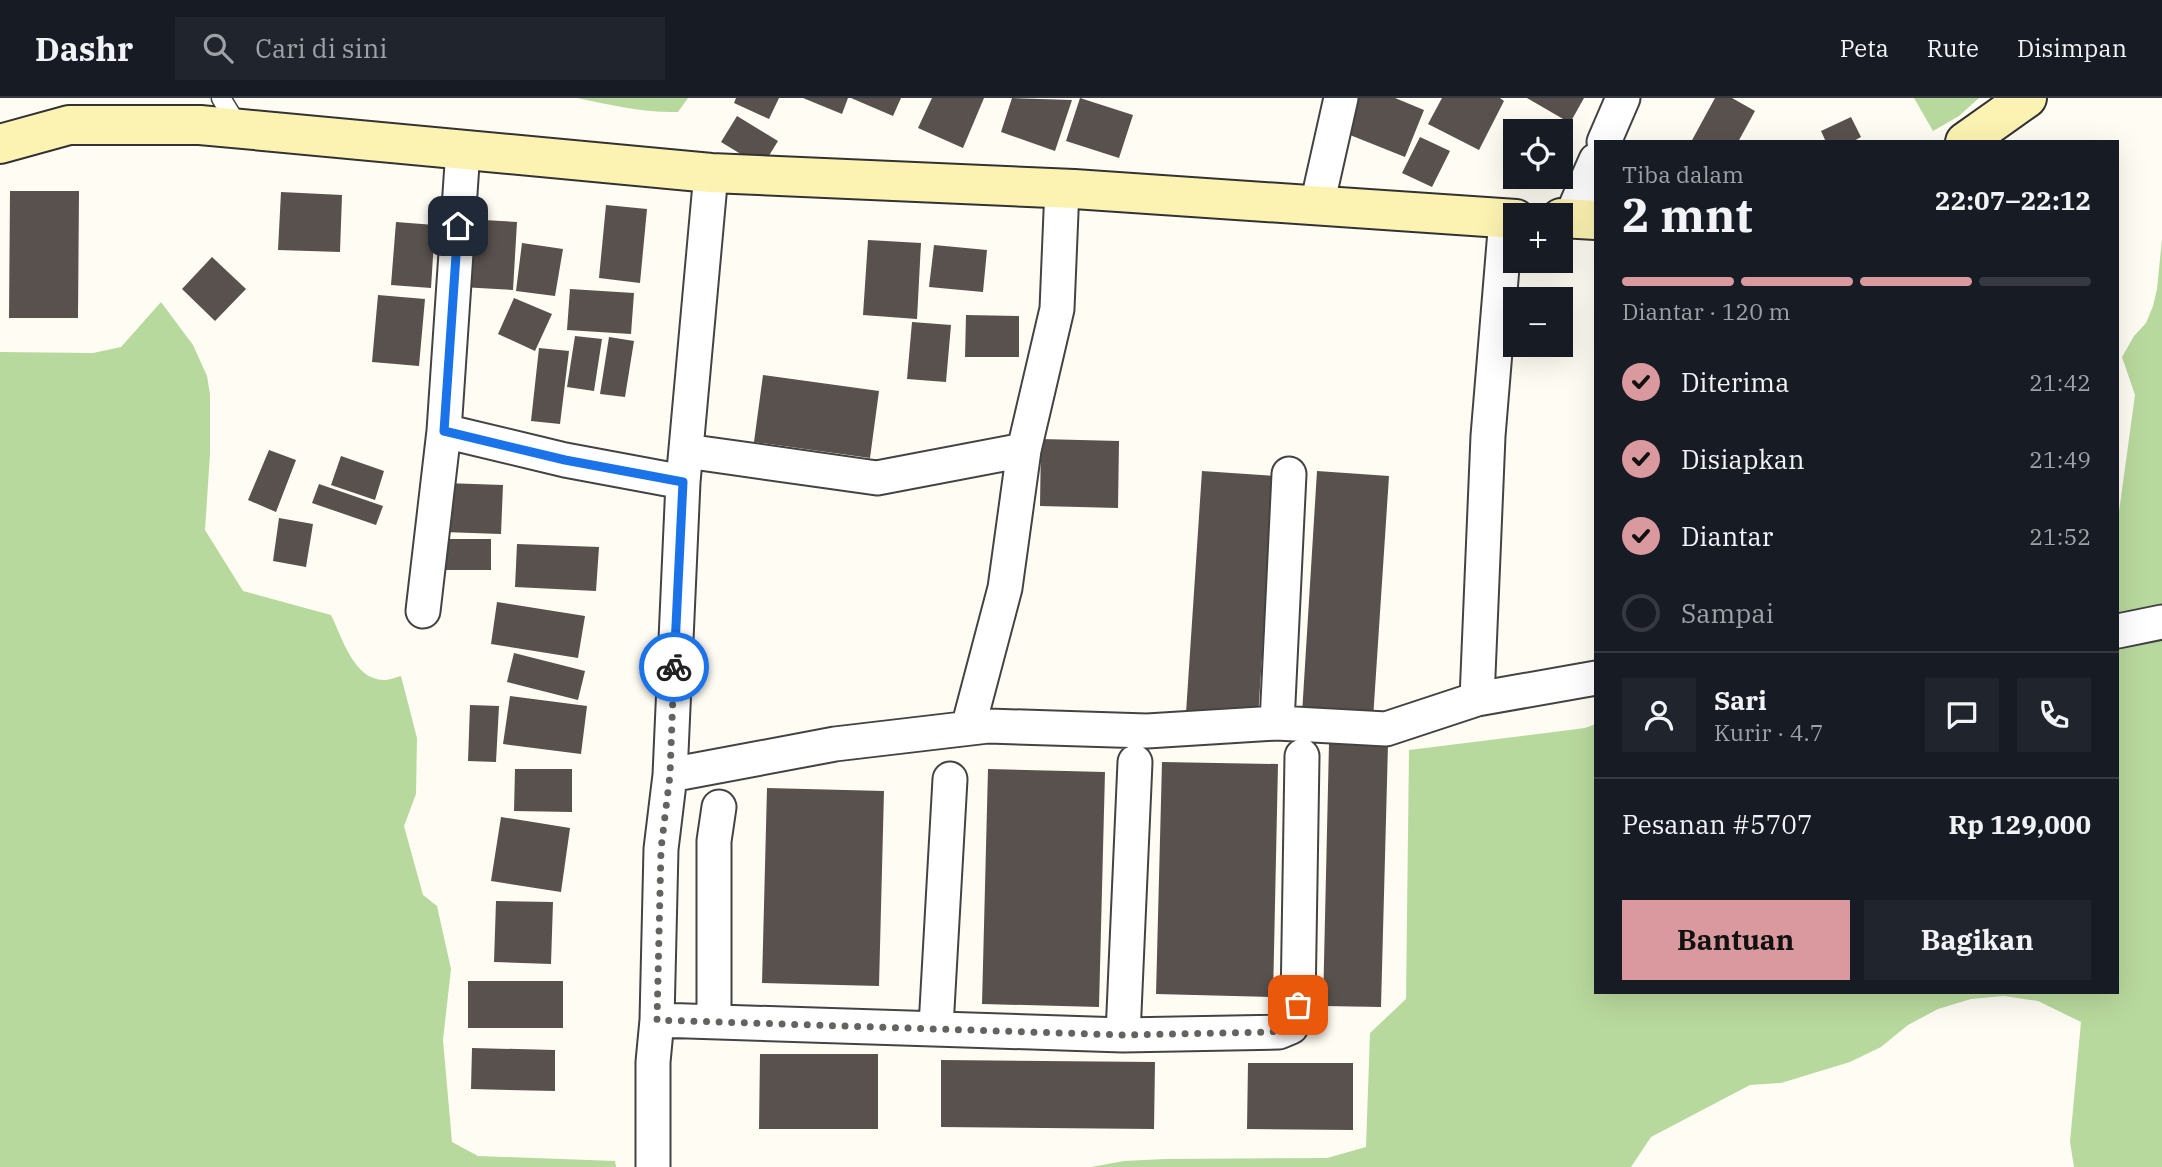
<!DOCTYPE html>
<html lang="id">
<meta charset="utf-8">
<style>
:root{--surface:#171b24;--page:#20242c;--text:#f1f3f6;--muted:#9ea1a6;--line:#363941;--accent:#da999e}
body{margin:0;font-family:"IBM Plex Serif",serif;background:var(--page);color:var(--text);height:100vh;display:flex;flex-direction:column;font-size:26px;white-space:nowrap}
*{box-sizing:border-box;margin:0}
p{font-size:23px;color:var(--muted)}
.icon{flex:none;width:38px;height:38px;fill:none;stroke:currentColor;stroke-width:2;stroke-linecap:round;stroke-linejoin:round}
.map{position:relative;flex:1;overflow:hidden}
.details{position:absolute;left:1594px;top:42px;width:525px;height:854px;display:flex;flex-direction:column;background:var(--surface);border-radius:0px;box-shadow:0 7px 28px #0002}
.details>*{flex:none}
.fabs{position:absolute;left:1503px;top:21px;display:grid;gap:14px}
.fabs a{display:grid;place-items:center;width:70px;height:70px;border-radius:0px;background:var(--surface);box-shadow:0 7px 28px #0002;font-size:35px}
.pin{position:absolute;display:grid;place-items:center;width:60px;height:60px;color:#fff;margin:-30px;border-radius:14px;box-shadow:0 4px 10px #0006}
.courier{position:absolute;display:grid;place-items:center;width:70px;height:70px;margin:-35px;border:5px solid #1a73e8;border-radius:50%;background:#fff;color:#222;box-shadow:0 2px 9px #0007}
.overview em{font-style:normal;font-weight:700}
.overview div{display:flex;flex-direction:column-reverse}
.overview{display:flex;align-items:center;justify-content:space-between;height:119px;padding:0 28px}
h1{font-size:46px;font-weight:700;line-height:52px}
.bar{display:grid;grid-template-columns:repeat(4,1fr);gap:10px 7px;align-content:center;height:84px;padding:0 28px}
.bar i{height:9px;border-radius:5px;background:var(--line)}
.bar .current{background:var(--accent)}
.bar p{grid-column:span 4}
.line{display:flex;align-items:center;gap:18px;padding:0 28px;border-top:2px solid var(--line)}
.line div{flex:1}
.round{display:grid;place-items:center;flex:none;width:74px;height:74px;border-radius:0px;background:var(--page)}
ol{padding:0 28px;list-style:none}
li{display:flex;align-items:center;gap:21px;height:77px}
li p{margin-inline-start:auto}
li .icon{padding:7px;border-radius:50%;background:var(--accent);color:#111;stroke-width:4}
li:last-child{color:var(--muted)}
li i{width:38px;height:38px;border:4px solid var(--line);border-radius:50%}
.cta{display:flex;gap:14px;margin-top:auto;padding:14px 28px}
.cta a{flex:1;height:80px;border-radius:0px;background:var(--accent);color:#111;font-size:28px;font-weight:700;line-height:80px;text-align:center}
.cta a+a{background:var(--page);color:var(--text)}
header{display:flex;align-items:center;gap:42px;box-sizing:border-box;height:98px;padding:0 35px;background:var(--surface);border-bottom:2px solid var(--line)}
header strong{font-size:33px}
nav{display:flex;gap:38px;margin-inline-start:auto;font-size:24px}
.search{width:490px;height:63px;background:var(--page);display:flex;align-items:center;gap:18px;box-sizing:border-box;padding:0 24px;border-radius:0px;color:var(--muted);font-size:26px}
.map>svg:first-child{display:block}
.forest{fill:#b8d99d}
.building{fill:#59514d}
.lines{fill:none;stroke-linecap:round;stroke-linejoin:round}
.service-casing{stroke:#434343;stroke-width:21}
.minor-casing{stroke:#434343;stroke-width:37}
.secondary-casing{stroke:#323232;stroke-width:42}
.service{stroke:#fff;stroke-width:18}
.minor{stroke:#fff;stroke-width:33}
.secondary{stroke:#fcf3b2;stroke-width:38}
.done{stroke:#646360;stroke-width:7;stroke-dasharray:0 12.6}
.route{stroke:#1a73e8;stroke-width:9}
</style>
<header>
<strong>Dashr</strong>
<div class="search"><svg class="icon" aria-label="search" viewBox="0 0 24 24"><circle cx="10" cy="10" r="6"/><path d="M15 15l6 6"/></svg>Cari di sini</div>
<nav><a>Peta</a><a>Rute</a><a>Disimpan</a></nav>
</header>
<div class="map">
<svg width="2162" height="1069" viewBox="0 0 2162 1069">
<rect width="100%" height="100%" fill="#fffcf4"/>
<!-- forest -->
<path class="forest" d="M 577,0 L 688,0 L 678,14 C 643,15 611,7 577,0 Z
M 1914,0 L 1979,0 L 1959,18 L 1933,33 Z
M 2162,141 L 2162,1069 L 2074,1069 L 2070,1044 L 2081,924 L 2038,903 L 2004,898 L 1971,901 L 1938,911 L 1908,927 L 1881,949 L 1850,964 L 1781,985 L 1750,987 L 1651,1039 L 1631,1069 L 1091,1069 L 1124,1063 L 1164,1061 L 1327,1060 L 1366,1049 L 1370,935 L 1406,901 L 1409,652 L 1585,630 L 1596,626 L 1596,894 L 2118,894 L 2118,421 L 2135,297 L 2122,259 L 2134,238 L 2146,225 L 2153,208 L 2157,191 Z
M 161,204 L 193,247 L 207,278 L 210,296 L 210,356 L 205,432 L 243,493 L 331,517 C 342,539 354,583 385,582 C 390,582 396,579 401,578 L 417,640 L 416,696 L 404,728 L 423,797 L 437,808 L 451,871 L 443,942 L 452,1044 L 478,1058 L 615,1063 L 616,1069 L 0,1069 L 0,254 L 93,255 L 121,249 Z"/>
<!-- building -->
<path class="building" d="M 736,0 L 779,0 L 769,21 L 734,5 Z
M 803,0 L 848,0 L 842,16 Z
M 851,0 L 901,0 L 893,18 Z
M 932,0 L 984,0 L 963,50 L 918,30 Z
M 1012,0 L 1072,2 L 1055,53 L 1001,34 Z
M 1080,0 L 1133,17 L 1119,60 L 1066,43 Z
M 1353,0 L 1395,0 L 1424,12 L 1405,59 L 1340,33 Z
M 1442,0 L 1500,0 L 1504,3 L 1479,52 L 1428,26 Z
M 1527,0 L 1584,0 L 1570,25 Z
M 1715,0 L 1732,0 L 1755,13 L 1738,44 L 1691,44 Z
M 737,18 L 778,43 L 762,69 L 721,44 Z
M 1851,19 L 1861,39 L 1852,44 L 1826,44 L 1821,33 Z
M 1420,39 L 1450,53 L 1432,89 L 1402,75 Z
M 10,93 L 79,93 L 78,220 L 9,220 Z
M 281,94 L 342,97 L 340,154 L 278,152 Z
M 606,107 L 647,111 L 640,185 L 599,180 Z
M 466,121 L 517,124 L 513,192 L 461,189 Z
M 396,124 L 435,127 L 431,190 L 391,187 Z
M 868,142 L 921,145 L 917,221 L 863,217 Z
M 522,145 L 563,151 L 555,198 L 516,193 Z
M 934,147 L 987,152 L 983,194 L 929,189 Z
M 212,159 L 246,191 L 215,223 L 182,191 Z
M 570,191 L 634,195 L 631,236 L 567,232 Z
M 378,197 L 425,201 L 419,268 L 372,264 Z
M 514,200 L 552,216 L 535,253 L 498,236 Z
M 966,217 L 1019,218 L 1019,259 L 965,259 Z
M 912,224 L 951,227 L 946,284 L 907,281 Z
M 575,238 L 602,241 L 594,293 L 567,289 Z
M 609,239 L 634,243 L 625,299 L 600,296 Z
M 539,250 L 569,253 L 560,326 L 531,323 Z
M 763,277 L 879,293 L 870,360 L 754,344 Z
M 1041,341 L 1119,343 L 1118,410 L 1040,408 Z
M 269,352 L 296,362 L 276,414 L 248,402 Z
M 341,358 L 384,373 L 375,402 L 331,387 Z
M 1202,373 L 1274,378 L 1258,619 L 1186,615 Z
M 1317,373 L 1389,378 L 1373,621 L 1302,616 Z
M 445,385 L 503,387 L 501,436 L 443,434 Z
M 319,386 L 383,408 L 376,427 L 312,405 Z
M 279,420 L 313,426 L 306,469 L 273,463 Z
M 440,441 L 491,441 L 491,472 L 440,472 Z
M 517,446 L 599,449 L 596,493 L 515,489 Z
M 497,504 L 585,518 L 578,560 L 491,546 Z
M 514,555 L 585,573 L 578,602 L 507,584 Z
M 510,598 L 587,608 L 581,656 L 503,646 Z
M 470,607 L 499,608 L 496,664 L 468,663 Z
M 1329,645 L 1388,646 L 1381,909 L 1323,908 Z
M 1162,664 L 1278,666 L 1273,899 L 1156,896 Z
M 515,671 L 572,671 L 572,714 L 514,713 Z
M 988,671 L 1105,674 L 1099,909 L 982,906 Z
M 767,690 L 884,693 L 879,888 L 762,885 Z
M 501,719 L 570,730 L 561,794 L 491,783 Z
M 496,803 L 553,804 L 551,866 L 494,864 Z
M 468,883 L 563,883 L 563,930 L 468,930 Z
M 472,950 L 555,952 L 555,993 L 471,991 Z
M 760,956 L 878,956 L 878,1031 L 759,1031 Z
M 941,962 L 1155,964 L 1154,1031 L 941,1029 Z
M 1248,965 L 1353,965 L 1353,1032 L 1247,1031 Z"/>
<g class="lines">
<!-- service casing -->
<g class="service-casing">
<path id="service" d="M 221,0 L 240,31"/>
</g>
<!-- minor casing -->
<g class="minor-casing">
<path id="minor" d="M 1604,44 L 1623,0
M 1317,107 L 1341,0
M 1571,119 L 1596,62
M 444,333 L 565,362 L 683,384
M 686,353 L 877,380 L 1024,352
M 423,513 L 444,333 L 463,51
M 2118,533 L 2162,524
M 1477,601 L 1488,338 L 1506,121
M 1277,625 L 1289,376
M 968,630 L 1005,490 L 1024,352 L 1057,211 L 1062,90
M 670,677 L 835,646 L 988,628 L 1147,633 L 1277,625 L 1386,631 L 1477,601 L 1596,580
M 657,922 L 1123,937 L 1279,934 L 1291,929 L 1298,907 L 1302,658
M 714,923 L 714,743 L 719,709
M 936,929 L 950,681
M 1123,937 L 1135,664
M 653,1069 L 653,964 L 657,922 L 661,751 L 670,677 L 683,384 L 711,75"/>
</g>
<!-- secondary casing -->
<g class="secondary-casing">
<path id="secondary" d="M 1965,44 L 2027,0
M 0,46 L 69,27 L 200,27 L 711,75 L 1074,91 L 1516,121
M 1561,120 L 1596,122"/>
</g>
<!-- service -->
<use href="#service" class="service"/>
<!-- minor -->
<use href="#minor" class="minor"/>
<!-- secondary -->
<use href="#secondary" class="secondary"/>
</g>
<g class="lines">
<!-- done -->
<path class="done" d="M 674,569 L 670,677 L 661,751 L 657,922 L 1123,937 L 1268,934 L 1279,933 L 1291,929 L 1298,907"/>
<!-- route -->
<path class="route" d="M 458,128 L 444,333 L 565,362 L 683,384 L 674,569"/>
</g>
</svg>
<div class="fabs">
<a><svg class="icon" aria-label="locate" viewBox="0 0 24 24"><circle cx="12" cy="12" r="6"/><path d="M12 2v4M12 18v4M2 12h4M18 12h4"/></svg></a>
<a>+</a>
<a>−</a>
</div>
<div class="pin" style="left:1298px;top:907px;background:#ea580c"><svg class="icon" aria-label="bag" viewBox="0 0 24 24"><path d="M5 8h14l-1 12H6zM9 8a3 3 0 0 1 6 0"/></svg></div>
<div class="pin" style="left:458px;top:128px;background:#1f2937"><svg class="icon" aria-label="home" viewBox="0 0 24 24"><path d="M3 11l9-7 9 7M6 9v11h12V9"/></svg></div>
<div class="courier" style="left:674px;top:569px"><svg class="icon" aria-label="bike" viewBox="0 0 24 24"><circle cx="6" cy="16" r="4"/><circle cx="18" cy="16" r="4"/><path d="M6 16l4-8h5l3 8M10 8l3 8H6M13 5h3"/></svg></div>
<section class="details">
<div class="overview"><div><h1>2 mnt</h1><p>Tiba dalam</p></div><em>22:07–22:12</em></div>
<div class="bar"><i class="current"></i><i class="current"></i><i class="current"></i><i></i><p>Diantar · 120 m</p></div>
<ol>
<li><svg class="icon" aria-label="check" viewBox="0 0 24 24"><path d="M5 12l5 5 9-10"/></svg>Diterima<p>21:42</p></li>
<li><svg class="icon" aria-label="check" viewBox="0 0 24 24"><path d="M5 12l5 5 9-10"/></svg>Disiapkan<p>21:49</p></li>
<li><svg class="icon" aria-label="check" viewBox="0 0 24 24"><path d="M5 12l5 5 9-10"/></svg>Diantar<p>21:52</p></li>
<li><i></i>Sampai</li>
</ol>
<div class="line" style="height:126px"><a class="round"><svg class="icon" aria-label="person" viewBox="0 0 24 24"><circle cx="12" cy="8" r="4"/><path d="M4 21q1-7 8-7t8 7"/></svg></a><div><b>Sari</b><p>Kurir · 4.7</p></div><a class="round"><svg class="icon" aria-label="chat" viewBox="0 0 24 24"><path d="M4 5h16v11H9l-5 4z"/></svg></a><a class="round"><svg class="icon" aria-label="phone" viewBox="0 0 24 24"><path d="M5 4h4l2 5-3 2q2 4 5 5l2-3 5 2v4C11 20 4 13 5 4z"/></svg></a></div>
<div class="line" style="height:91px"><div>Pesanan #5707</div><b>Rp 129,000</b></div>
<div class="cta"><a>Bantuan</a><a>Bagikan</a></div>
</section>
</div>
